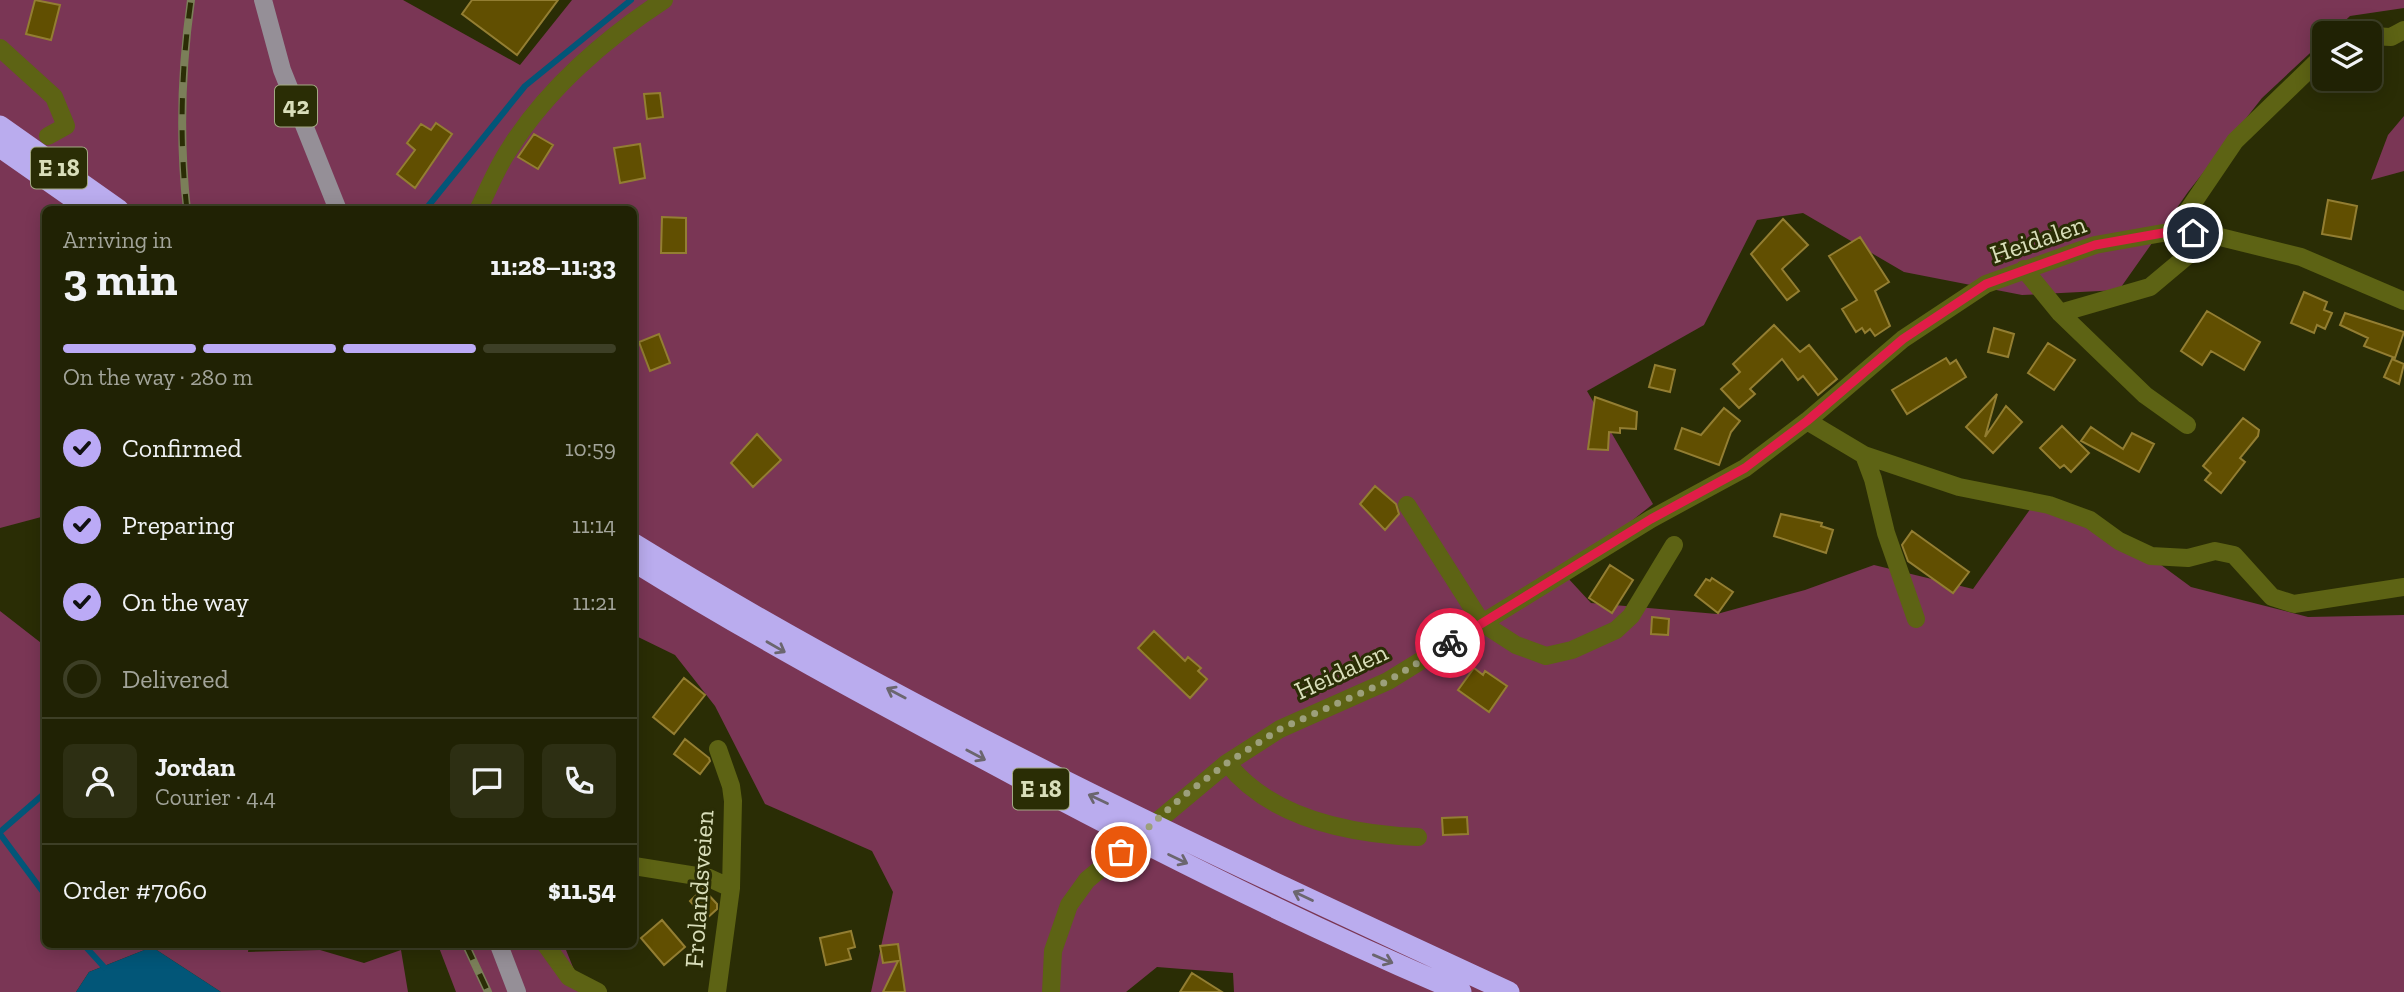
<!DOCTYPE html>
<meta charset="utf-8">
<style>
:root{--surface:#202204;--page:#2d2f13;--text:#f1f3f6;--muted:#a2a49a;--line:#3d3f26;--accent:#bbaaf6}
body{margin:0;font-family:"Zilla Slab",serif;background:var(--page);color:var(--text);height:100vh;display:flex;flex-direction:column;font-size:26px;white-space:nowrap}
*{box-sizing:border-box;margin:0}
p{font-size:23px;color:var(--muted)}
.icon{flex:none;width:38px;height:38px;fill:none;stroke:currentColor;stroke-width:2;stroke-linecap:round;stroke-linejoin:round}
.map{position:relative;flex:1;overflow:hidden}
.details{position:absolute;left:42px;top:206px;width:595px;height:742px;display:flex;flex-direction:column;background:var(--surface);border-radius:10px;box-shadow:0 4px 18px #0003,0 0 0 2px var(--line)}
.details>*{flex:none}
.controls{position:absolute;left:2312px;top:21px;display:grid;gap:14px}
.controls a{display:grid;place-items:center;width:70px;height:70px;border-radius:10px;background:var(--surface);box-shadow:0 4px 18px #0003,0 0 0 2px var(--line);font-size:35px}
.pin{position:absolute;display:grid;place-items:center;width:60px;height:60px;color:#fff;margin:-30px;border:4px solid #fff;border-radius:50%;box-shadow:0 2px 7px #0007}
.courier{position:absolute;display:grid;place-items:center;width:70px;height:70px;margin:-35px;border:5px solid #e11d48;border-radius:50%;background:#fff;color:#222;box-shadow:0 2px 9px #0007}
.overview em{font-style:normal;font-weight:700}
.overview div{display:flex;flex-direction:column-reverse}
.overview{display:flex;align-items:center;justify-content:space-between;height:119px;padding:0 21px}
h1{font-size:46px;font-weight:700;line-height:52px}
.bar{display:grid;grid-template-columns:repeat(4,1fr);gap:10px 7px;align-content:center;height:84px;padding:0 21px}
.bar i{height:9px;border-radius:5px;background:var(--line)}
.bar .selected{background:var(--accent)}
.bar p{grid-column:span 4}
.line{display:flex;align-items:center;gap:18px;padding:0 21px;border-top:2px solid var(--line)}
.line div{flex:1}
.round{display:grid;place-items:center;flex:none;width:74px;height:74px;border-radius:10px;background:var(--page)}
ol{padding:0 21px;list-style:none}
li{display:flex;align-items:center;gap:21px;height:77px}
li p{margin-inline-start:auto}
li .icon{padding:7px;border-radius:50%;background:var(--accent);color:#111;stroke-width:4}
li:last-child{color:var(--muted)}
li i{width:38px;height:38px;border:4px solid var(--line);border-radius:50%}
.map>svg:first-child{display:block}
.green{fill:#7a3655}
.water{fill:#025678}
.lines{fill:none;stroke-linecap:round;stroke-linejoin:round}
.stream{stroke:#025678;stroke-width:6}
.building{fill:#614f01;stroke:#937e32;stroke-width:2}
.street{stroke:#5d6314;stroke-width:18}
.primary{stroke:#958f97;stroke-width:18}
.highway{stroke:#baacee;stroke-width:21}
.rail-casing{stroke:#7b7f59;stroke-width:8}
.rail{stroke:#2a2d05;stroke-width:5;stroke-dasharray:16;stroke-linecap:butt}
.oneway{stroke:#6b666e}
.done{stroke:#9ca07b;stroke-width:7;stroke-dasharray:0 12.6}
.route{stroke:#e11d48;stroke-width:9}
.labels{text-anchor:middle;stroke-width:6;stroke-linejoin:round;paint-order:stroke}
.shield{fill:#2a2d05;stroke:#a4a984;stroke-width:2}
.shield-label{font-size:24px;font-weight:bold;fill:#d9deba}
.street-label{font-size:26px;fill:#d9deba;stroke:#2a2d05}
</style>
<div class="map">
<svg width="2404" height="992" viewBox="0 0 2404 992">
<rect width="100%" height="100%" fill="#2a2d05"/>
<!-- green -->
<path class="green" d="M 0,0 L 403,0 L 520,65 L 572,0 L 2404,0 L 2404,8 L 2350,16 L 2332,33 L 2324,33 L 2324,40 L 2262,98 L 2188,192 L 2119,290 L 2022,295 L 1904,272 L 1803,213 L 1757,220 L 1704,325 L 1587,391 L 1653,504 L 1572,568 L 1566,576 L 1591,603 L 1717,614 L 1805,590 L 1874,565 L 1973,589 L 2031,508 L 2096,517 L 2191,587 L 2308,617 L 2404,615 L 2404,992 L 1234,992 L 1233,973 L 1157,967 L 1126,992 L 871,992 L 893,892 L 872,851 L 765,804 L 715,706 L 675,655 L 634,635 L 634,210 L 46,210 L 45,516 L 0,528 Z
M 2404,116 L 2404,171 L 2371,180 L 2388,135 Z
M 0,611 L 45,646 L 46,945 L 249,945 L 248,952 L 320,950 L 364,963 L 401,950 L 408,992 L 221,992 L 152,947 L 89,972 L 76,992 L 0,992 Z
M 438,945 L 564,945 L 583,992 L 456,992 Z"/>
<!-- water -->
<path class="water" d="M 152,947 L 221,992 L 76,992 L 89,972 Z"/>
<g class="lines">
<!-- stream -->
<path class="stream" d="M 425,210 L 525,86 L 631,0
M 0,832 L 46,792
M 0,834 L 46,896
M 84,945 L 104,967"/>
</g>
<!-- building -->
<path class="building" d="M 35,0 L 60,5 L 51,40 L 26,34 Z
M 472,0 L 558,0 L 517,55 L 462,14 Z
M 660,93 L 663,117 L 647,119 L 644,94 Z
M 436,123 L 452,134 L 415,188 L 397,174 L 415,150 L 407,143 L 421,124 L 431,130 Z
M 534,134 L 553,145 L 538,169 L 518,157 Z
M 640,144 L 645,178 L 620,183 L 614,148 Z
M 2328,200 L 2357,206 L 2351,239 L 2322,234 Z
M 662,217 L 686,218 L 686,253 L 661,253 Z
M 1783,219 L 1808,245 L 1782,269 L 1799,291 L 1787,300 L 1751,254 Z
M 1860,237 L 1889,282 L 1875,291 L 1890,326 L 1875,336 L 1870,329 L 1865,333 L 1862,328 L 1856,332 L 1842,309 L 1857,300 L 1829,256 Z
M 2304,292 L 2327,302 L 2324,310 L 2332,313 L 2325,329 L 2317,325 L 2314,333 L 2291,323 Z
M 2207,311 L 2260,342 L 2244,370 L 2211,351 L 2202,365 L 2181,351 Z
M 2345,313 L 2404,332 L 2395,358 L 2364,346 L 2368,338 L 2340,325 Z
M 1774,325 L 1800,352 L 1809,345 L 1837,379 L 1818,395 L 1803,376 L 1798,380 L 1782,359 L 1750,389 L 1755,394 L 1739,408 L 1721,389 L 1740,372 L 1733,364 Z
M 1994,328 L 2014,334 L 2008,357 L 1988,352 Z
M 659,334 L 670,363 L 650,371 L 639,342 Z
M 2048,343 L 2075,360 L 2054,390 L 2028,373 Z
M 1946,358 L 1950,364 L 1956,360 L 1966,377 L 1907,414 L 1892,390 Z
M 2392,359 L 2404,364 L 2399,384 L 2384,377 Z
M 1655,365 L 1675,370 L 1670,392 L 1649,387 Z
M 1997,394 L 1985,437 L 2006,406 L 2022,422 L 1993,453 L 1966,427 Z
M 1595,397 L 1637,412 L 1636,429 L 1620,428 L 1620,433 L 1609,432 L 1608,450 L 1588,449 Z
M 1724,408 L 1740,421 L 1731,432 L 1719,465 L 1675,449 L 1682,428 L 1701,435 Z
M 2243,418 L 2259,430 L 2258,436 L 2240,458 L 2245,462 L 2221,493 L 2205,480 L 2211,473 L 2203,466 Z
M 2062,426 L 2089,453 L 2071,472 L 2064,465 L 2060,468 L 2040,448 Z
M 2091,427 L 2123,449 L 2132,433 L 2154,444 L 2139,472 L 2081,441 Z
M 757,434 L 781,460 L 753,487 L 731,463 Z
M 1375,486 L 1396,504 L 1399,514 L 1385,530 L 1360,504 Z
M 1781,514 L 1822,523 L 1821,526 L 1833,530 L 1826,553 L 1774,536 Z
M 1912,531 L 1969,572 L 1953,593 L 1908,561 L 1902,545 Z
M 1610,565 L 1633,580 L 1612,613 L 1589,598 Z
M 1712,578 L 1733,592 L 1718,613 L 1695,595 L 1706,579 L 1710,581 Z
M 1652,617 L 1669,619 L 1668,635 L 1651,634 Z
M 1154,631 L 1185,661 L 1188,657 L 1201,668 L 1198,671 L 1207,679 L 1190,698 L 1138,648 Z
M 1474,668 L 1483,675 L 1485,671 L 1507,686 L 1489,712 L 1458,690 Z
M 684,678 L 705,695 L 674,734 L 653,717 Z
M 685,739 L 709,758 L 710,761 L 700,774 L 674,754 Z
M 1467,817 L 1468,834 L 1443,835 L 1442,818 Z
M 703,889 L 717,904 L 717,909 L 706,919 L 690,901 Z
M 662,920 L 685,947 L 664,965 L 641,938 Z
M 851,931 L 855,947 L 848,949 L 851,959 L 826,965 L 820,938 Z
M 898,944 L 905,992 L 883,992 L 898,961 L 883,963 L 880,946 Z
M 1192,973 L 1222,992 L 1180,992 Z"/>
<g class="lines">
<!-- street -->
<path class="street" d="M 2370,36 L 2391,37 L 2404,30
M 0,48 L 54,97 L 66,126 L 48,136
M 478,210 C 488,190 497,167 510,148 C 547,89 606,38 664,0
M 2174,231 L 2235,141 L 2324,55
M 2024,269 L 2060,313 L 2145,395 L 2187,425
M 2060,313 L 2150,287 L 2212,235
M 1807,421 L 1864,455 L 1959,487 L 2049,505 L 2090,520 L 2119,541 L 2151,556 L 2188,558 L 2215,551 L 2234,555 L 2272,597 L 2294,604 L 2404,587
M 1864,455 L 1873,479 L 1886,533 L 1916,619
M 1407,505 L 1482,623 L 1516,645 L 1546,656 L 1572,650 L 1616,630 L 1631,616 L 1674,545
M 1227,763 C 1271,819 1350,834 1418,837
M 634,866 L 709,878 L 731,888
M 546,945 L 569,977 L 598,992
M 717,992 L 731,888 L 733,801 L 731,786 L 718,749
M 1051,992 L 1053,951 L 1069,905 L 1087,880 L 1227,763 L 1280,729 L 1388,681 L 1651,519 L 1745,468 L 1807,421 L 1903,339 L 1986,284 L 2095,245 L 2174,231 L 2212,235 L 2301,257 L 2404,301"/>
<!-- primary -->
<path class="primary" d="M 263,0 L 282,70 L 338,210
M 499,945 L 517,992"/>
<!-- highway -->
<path class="highway" d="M 0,126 L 119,210
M 0,147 L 90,210
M 634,544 C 913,716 1211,854 1509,992
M 635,562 C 751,634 870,698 990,762 C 1144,845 1301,924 1461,992"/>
<!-- rail casing -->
<g class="rail-casing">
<path id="rail" d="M 187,210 C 179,139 181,71 191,0
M 466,945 L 488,992"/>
</g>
<!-- rail -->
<use href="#rail" class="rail"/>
</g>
<!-- one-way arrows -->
<defs><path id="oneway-shaft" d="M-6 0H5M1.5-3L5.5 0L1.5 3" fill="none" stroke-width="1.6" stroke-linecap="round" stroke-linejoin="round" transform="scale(1.75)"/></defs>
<g class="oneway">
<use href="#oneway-shaft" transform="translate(776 647) rotate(30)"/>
<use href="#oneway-shaft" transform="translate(896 693) rotate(-152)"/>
<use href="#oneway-shaft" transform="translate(976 755) rotate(28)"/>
<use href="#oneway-shaft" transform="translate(1098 799) rotate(-155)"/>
<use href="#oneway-shaft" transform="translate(1178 859) rotate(26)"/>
<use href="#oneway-shaft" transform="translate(1303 896) rotate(-155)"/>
<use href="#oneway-shaft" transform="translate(1383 959) rotate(23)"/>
</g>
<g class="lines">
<!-- done -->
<path class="done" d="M 1121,852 L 1182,797 L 1227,763 L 1280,729 L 1388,681 L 1450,643"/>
<!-- route -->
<path class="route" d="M 1450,643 L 1651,519 L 1745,468 L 1807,421 L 1903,339 L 1986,284 L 2095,245 L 2174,231 L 2193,233"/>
</g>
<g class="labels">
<!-- shield labels -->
<g class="shield">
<rect x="275" y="85.5" width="42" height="41" rx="5"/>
<rect x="31" y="147.5" width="56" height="41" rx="5"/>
<rect x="1013" y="768.5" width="56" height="41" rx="5"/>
</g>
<g class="shield-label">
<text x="296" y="114">42</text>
<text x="59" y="176">E 18</text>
<text x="1041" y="797">E 18</text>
</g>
<!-- street labels -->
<g class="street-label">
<text transform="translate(2038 239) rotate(-19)" y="9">Heidalen</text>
<text transform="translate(1341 671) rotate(-25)" y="9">Heidalen</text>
<text transform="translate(699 889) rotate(-86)" y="9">Frolandsveien</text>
</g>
</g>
</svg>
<div class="controls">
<a><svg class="icon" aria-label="layers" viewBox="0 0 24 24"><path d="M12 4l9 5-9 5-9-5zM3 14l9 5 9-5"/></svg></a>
</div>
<div class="pin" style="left:1121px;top:852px;background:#ea580c"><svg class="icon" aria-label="bag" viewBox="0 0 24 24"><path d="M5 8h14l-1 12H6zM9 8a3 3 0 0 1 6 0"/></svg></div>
<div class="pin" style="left:2193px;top:233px;background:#1f2937"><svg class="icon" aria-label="home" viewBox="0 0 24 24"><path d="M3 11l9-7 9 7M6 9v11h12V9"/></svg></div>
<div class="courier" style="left:1450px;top:643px"><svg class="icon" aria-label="bike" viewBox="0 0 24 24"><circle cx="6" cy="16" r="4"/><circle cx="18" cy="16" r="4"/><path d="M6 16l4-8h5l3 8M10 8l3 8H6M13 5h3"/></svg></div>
<section class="details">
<div class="overview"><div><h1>3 min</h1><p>Arriving in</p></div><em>11:28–11:33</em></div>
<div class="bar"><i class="selected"></i><i class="selected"></i><i class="selected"></i><i></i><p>On the way · 280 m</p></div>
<ol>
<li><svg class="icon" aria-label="check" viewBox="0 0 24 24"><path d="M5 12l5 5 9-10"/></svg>Confirmed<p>10:59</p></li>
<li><svg class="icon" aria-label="check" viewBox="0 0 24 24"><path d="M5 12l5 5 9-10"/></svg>Preparing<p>11:14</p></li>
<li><svg class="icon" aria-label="check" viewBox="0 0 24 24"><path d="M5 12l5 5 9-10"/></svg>On the way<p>11:21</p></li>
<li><i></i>Delivered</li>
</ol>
<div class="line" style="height:126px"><a class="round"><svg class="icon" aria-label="person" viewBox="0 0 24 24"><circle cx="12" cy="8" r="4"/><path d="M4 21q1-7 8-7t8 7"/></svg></a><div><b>Jordan</b><p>Courier · 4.4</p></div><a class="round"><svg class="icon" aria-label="chat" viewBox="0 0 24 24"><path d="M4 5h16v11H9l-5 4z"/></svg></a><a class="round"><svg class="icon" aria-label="phone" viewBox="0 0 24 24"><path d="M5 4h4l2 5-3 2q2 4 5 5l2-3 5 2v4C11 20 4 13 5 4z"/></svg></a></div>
<div class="line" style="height:91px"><div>Order #7060</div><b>$11.54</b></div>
</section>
</div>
